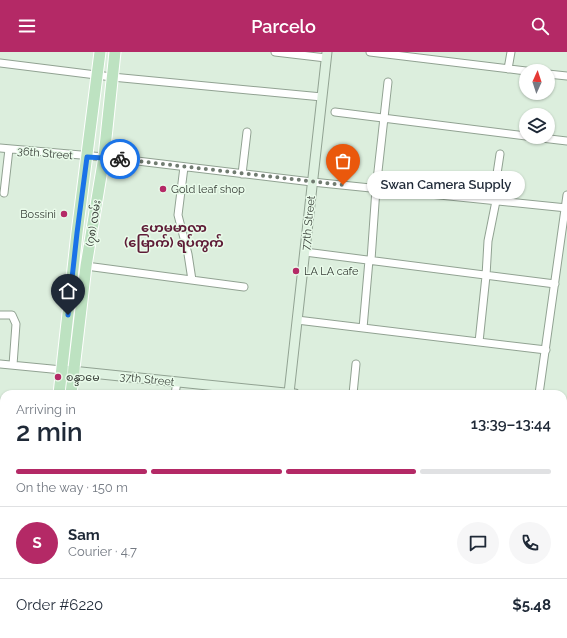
<!DOCTYPE html>
<meta charset="utf-8">
<style>
:root{--surface:#fff;--page:#f6f6f7;--text:#1f2937;--muted:#747a83;--line:#e0e1e3;--accent:#b42966}
body{margin:0;font-family:Raleway,"Noto Sans Myanmar",sans-serif;background:var(--page);color:var(--text);height:100vh;display:flex;flex-direction:column;font-size:15px;white-space:nowrap}
*{box-sizing:border-box;margin:0}
p{font-size:13px;color:var(--muted)}
.icon{flex:none;width:22px;height:22px;fill:none;stroke:currentColor;stroke-width:2;stroke-linecap:round;stroke-linejoin:round}
.map{position:relative;flex:1;overflow:hidden}
.drawer{position:absolute;left:0px;top:338px;width:567px;height:248px;display:flex;flex-direction:column;background:var(--surface);border-radius:12px 12px 0 0;box-shadow:0 1px 3px #0004}
.drawer>*{flex:none}
.needle{width:26px;rotate:3deg}
.controls{position:absolute;left:519px;top:12px;display:grid;gap:8px}
.controls a{display:grid;place-items:center;width:36px;height:36px;border-radius:50%;background:var(--surface);box-shadow:0 1px 3px #0004;font-size:20px}
.pin{position:absolute;display:grid;place-items:center;width:34px;height:34px;color:#fff;margin:-41px -17px;border-radius:50% 50% 50% 0;rotate:-45deg;box-shadow:0 0 4px #0007}
.pin .icon{rotate:45deg}
.courier{position:absolute;display:grid;place-items:center;width:40px;height:40px;margin:-20px;border:3px solid #1a73e8;border-radius:50%;background:#fff;color:#222;box-shadow:0 1px 5px #0007}
.bubble{position:absolute;height:28px;border-radius:14px;background:var(--surface);box-shadow:0 1px 3px #0004;font-size:13px;font-weight:600;line-height:28px;text-align:center}
.summary em{font-style:normal;font-weight:600}
.summary div{display:flex;flex-direction:column-reverse}
.summary{display:flex;align-items:center;justify-content:space-between;height:68px;padding:0 16px}
h1{font-size:26px;font-weight:600;line-height:30px}
.bar{display:grid;grid-template-columns:repeat(4,1fr);gap:6px 4px;align-content:center;height:48px;padding:0 16px}
.bar i{height:5px;border-radius:3px;background:var(--line)}
.bar .selected{background:var(--accent)}
.bar p{grid-column:span 4}
.line{display:flex;align-items:center;gap:10px;padding:0 16px;border-top:1px solid var(--line)}
.line div{flex:1}
.round{display:grid;place-items:center;flex:none;width:42px;height:42px;border-radius:21px;background:var(--page)}
header{display:flex;justify-content:space-between;align-items:center;height:52px;padding:0 16px;background:var(--accent);color:#fff;font-size:18px;font-weight:600}
.map>svg:first-child{display:block}
.lines{fill:none;stroke-linecap:round;stroke-linejoin:round}
.street-casing{stroke:#91a292;stroke-width:9}
.secondary-casing{stroke:#91a292;stroke-width:11}
.primary-casing{stroke:#fff;stroke-width:13}
.street{stroke:#fff;stroke-width:7}
.secondary{stroke:#def1e0;stroke-width:9}
.primary{stroke:#bde2c1;stroke-width:11}
.done{stroke:#717c71;stroke-width:4;stroke-dasharray:0 7.2}
.route{stroke:#1a73e8;stroke-width:5}
.poi-dot{fill:#b42966;stroke:#e9fbea;stroke-width:1.5}
.labels{text-anchor:middle;stroke-width:3;stroke-linejoin:round;paint-order:stroke}
.street-label{font-size:11px;fill:#373e37;stroke:#e9fbea}
.poi-label{font-size:11px;fill:#373e37;stroke:#e9fbea;text-anchor:start}
.quarter-label{font-size:13px;font-weight:bold;fill:#5e1b36;stroke:#e9fbea}
</style>
<header><svg class="icon" aria-label="menu" viewBox="0 0 24 24"><path d="M4 6h16M4 12h16M4 18h16"/></svg>Parcelo<svg class="icon" aria-label="search" viewBox="0 0 24 24"><circle cx="10" cy="10" r="6"/><path d="M15 15l6 6"/></svg></header>
<div class="map">
<svg width="567" height="586" viewBox="0 0 567 586">
<rect width="100%" height="100%" fill="#dceedd"/>
<g class="lines">
<!-- street casing -->
<g class="street-casing">
<path id="street" d="M 275,0 L 326,6
M 370,0 L 526,19
M 0,11 L 112,25 L 322,45
M 508,17 L 511,0
M 548,22 L 567,24
M 335,60 L 526,84
M 533,85 L 567,89
M 0,96 L 104,105 L 312,130 L 567,156
M 184,115 L 178,163 L 188,202 L 192,228
M 242,122 L 247,80
M 4,141 L 9,97
M 493,148 L 500,102
M 305,200 L 555,232
M 371,208 L 376,137 L 388,30
M 86,214 L 244,235
M 0,263 L 12,263 L 16,272 L 13,313
M 297,268 L 546,298
M 363,276 L 369,208
M 479,290 L 486,224 L 488,189 L 496,149
M 0,312 L 62,318
M 175,342 L 177,330
M 353,342 L 356,312
M 539,342 L 567,143
M 563,444 L 567,445
M 0,455 L 4,455
M 563,512 L 567,512
M 264,586 L 264,582
M 511,586 L 511,582"/>
</g>
<!-- secondary casing -->
<g class="secondary-casing">
<path id="secondary" d="M 62,318 L 295,342
M 289,341 L 327,0
M 563,370 L 567,370
M 0,525 L 4,526
M 543,582 L 567,585"/>
</g>
<!-- primary casing -->
<g class="primary-casing">
<path id="primary" d="M 59,342 L 77,181 L 100,0
M 71,342 L 86,214 L 104,105 L 115,0
M 33,586 L 33,582
M 45,586 L 46,582"/>
</g>
<!-- street -->
<use href="#street" class="street"/>
<!-- secondary -->
<use href="#secondary" class="secondary"/>
<!-- primary -->
<use href="#primary" class="primary"/>
</g>
<g class="lines">
<!-- done -->
<path class="done" d="M 120,107 L 343,133"/>
<!-- route -->
<path class="route" d="M 68,263 L 77,181 L 87,105 L 120,107"/>
</g>
<!-- markers -->
<g class="poi-dot">
<circle cx="163" cy="137" r="4"/>
<circle cx="64" cy="162" r="4"/>
<circle cx="296" cy="219" r="4"/>
<circle cx="58" cy="325" r="4"/>
</g>
<g class="labels">
<!-- street labels -->
<g class="street-label">
<text transform="translate(45 101) rotate(5)" y="4">36th Street</text>
<text transform="translate(93 171) rotate(-81)" y="4">(၇၈) လမ်း</text>
<text transform="translate(308 171) rotate(-84)" y="4">77th Street</text>
<text transform="translate(147 327) rotate(6)" y="4">37th Street</text>
</g>
<!-- poi labels -->
<g class="poi-label">
<text x="171" y="141">Gold leaf shop</text>
<text x="56" y="166" text-anchor="end">Bossini</text>
<text x="304" y="223">LA LA cafe</text>
<text x="66" y="329">စန္ဒာမေ</text>
</g>
<!-- quarter labels -->
<g class="quarter-label">
<text x="174" y="180">ဟေမမာလာ<tspan x="174" dy="15">(မြောက်) ရပ်ကွက်</tspan></text>
</g>
</g>
</svg>
<div class="controls">
<a><svg class="needle" viewBox="-14 -14 28 28"><path d="M0-13l5 13h-10z" fill="#e53935"/><path d="M0 13l5-13h-10z" fill="#747a83"/></svg></a>
<a><svg class="icon" aria-label="layers" viewBox="0 0 24 24"><path d="M12 4l9 5-9 5-9-5zM3 14l9 5 9-5"/></svg></a>
</div>
<div class="pin" style="left:343px;top:133px;background:#ea580c"><svg class="icon" aria-label="bag" viewBox="0 0 24 24"><path d="M5 8h14l-1 12H6zM9 8a3 3 0 0 1 6 0"/></svg></div>
<div class="pin" style="left:68px;top:263px;background:#1f2937"><svg class="icon" aria-label="home" viewBox="0 0 24 24"><path d="M3 11l9-7 9 7M6 9v11h12V9"/></svg></div>
<div class="courier" style="left:120px;top:107px"><svg class="icon" aria-label="bike" viewBox="0 0 24 24"><circle cx="6" cy="16" r="4"/><circle cx="18" cy="16" r="4"/><path d="M6 16l4-8h5l3 8M10 8l3 8H6M13 5h3"/></svg></div>
<div class="bubble" style="left:367px;top:119px;width:158px">Swan Camera Supply</div>
<section class="drawer">
<div class="summary"><div><h1>2 min</h1><p>Arriving in</p></div><em>13:39–13:44</em></div>
<div class="bar"><i class="selected"></i><i class="selected"></i><i class="selected"></i><i></i><p>On the way · 150 m</p></div>
<div class="line" style="height:72px"><b class="round" style="background:var(--accent);color:#fff">S</b><div><b>Sam</b><p>Courier · 4.7</p></div><a class="round"><svg class="icon" aria-label="chat" viewBox="0 0 24 24"><path d="M4 5h16v11H9l-5 4z"/></svg></a><a class="round"><svg class="icon" aria-label="phone" viewBox="0 0 24 24"><path d="M5 4h4l2 5-3 2q2 4 5 5l2-3 5 2v4C11 20 4 13 5 4z"/></svg></a></div>
<div class="line" style="height:52px"><div>Order #6220</div><b>$5.48</b></div>
</section>
</div>
